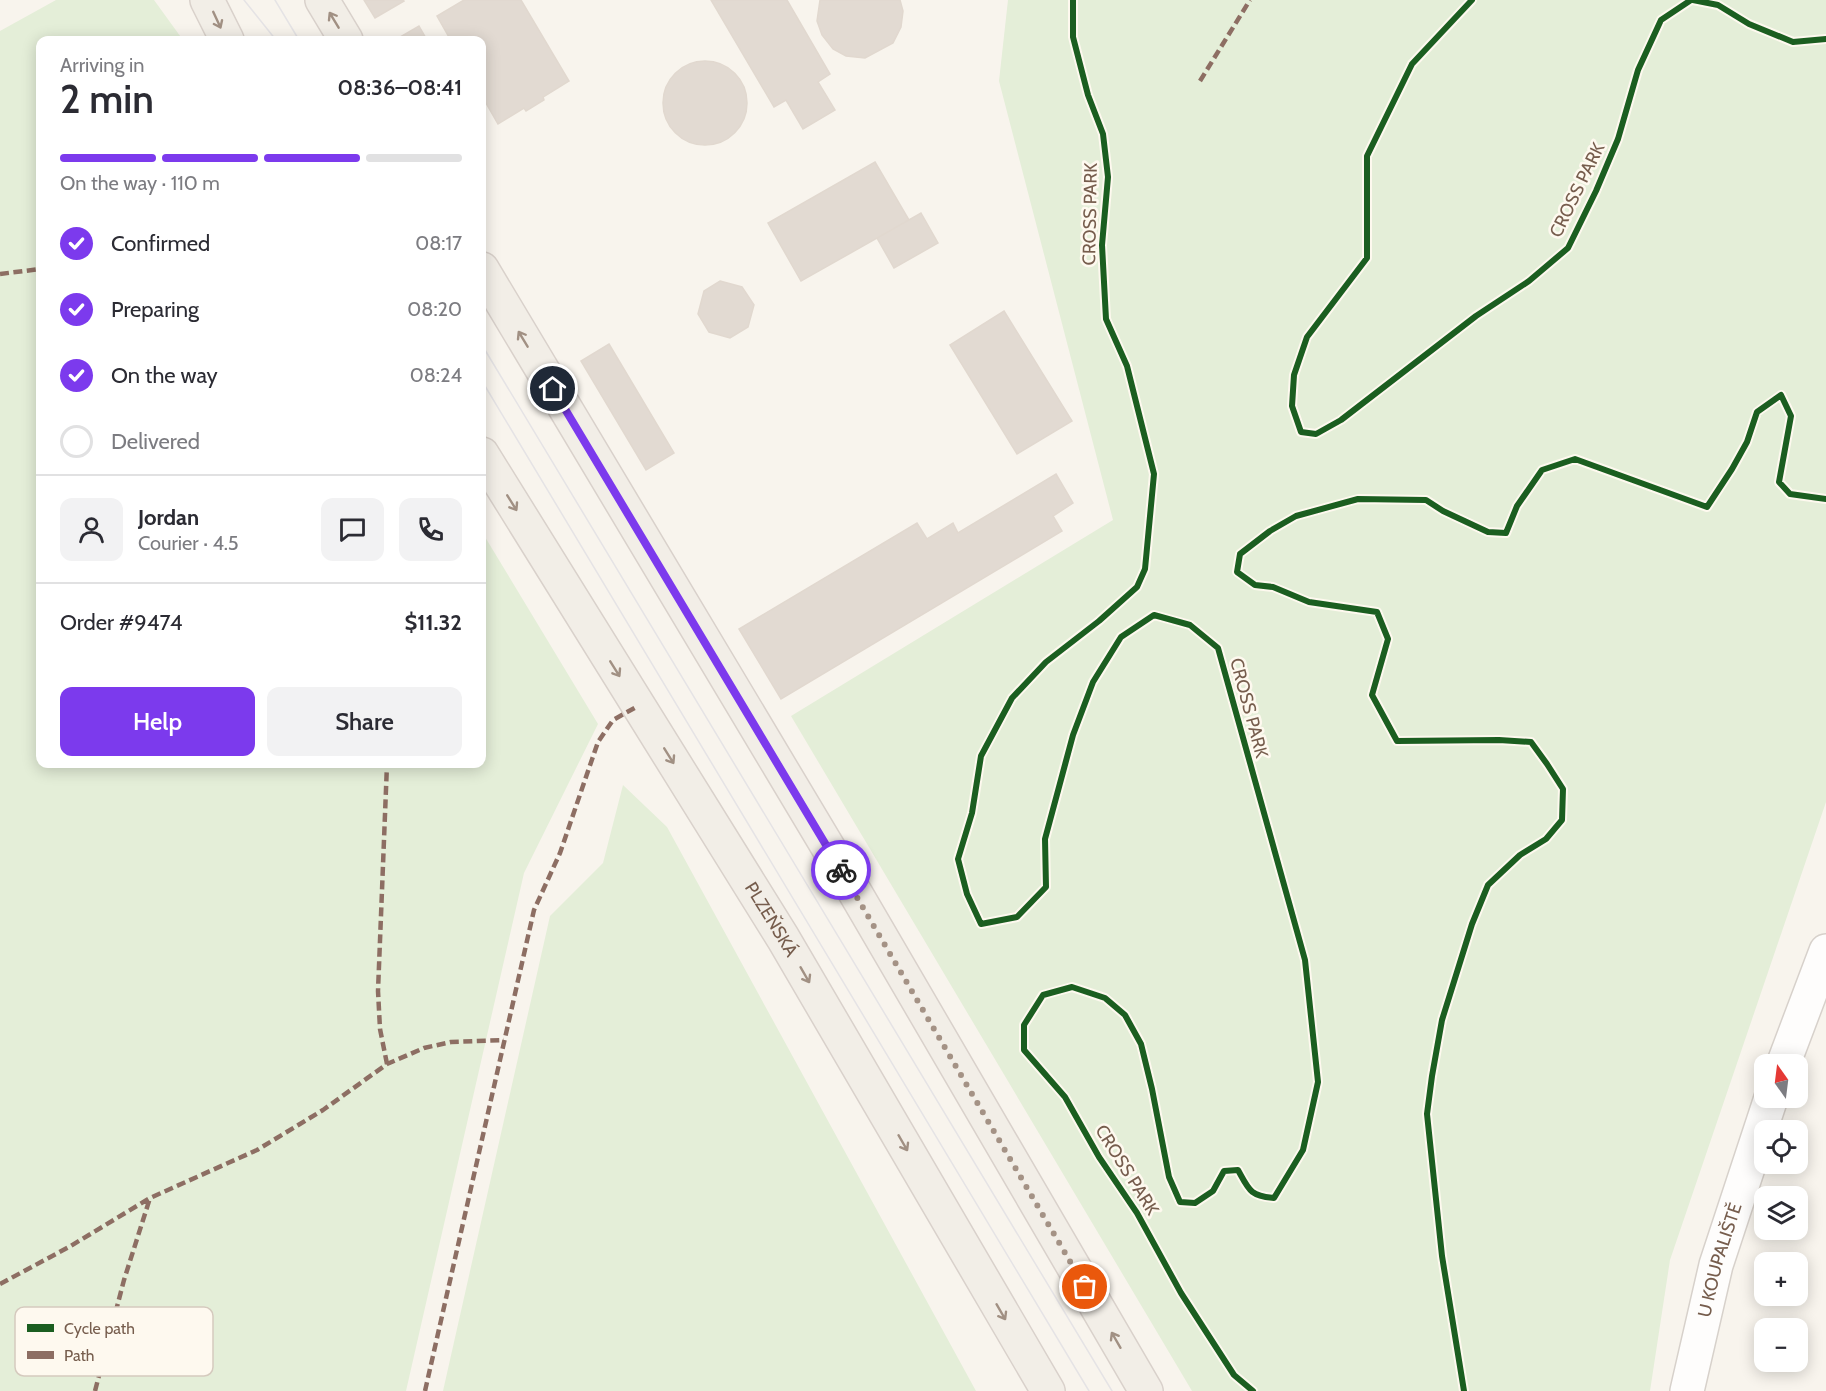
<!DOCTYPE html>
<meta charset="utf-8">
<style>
:root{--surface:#fff;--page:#f2f2f3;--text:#2b2b33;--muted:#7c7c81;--line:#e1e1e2;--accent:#7c3aed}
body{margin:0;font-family:Cabin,sans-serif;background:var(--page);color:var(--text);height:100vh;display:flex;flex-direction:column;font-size:22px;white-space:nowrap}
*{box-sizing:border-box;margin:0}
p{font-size:20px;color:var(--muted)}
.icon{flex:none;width:33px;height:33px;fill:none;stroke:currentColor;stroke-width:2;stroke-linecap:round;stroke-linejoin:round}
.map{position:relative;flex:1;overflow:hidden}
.details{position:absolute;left:36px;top:36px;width:450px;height:732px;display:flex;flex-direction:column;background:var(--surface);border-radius:12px;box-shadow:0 3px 15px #0003}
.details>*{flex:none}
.needle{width:39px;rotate:346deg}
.fabs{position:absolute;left:1754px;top:1054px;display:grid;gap:12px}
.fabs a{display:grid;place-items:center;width:54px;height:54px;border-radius:12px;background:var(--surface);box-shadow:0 3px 15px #0003;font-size:30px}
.pin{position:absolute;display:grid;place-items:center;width:51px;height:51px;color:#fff;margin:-26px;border:3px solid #fff;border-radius:50%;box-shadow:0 2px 6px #0007}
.courier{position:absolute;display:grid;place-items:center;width:60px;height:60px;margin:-30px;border:4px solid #7c3aed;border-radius:50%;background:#fff;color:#222;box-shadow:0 2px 8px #0007}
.headline em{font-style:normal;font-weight:600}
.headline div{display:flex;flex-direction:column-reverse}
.headline{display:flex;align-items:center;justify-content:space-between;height:102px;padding:0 24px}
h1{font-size:39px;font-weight:600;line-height:45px}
.bar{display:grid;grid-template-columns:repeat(4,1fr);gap:9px 6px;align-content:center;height:72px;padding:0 24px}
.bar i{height:8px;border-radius:4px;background:var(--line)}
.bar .active{background:var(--accent)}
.bar p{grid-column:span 4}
.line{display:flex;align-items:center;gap:15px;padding:0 24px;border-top:2px solid var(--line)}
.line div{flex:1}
.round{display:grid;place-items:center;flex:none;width:63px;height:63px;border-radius:12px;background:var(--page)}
ol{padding:0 24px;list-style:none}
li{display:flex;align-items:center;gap:18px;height:66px}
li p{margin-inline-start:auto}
li .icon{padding:6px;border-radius:50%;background:var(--accent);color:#fff;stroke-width:4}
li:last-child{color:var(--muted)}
li i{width:33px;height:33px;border:3px solid var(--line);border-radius:50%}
.cta{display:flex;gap:12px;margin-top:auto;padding:12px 24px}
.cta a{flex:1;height:69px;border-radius:12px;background:var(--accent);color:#fff;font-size:24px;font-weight:600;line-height:69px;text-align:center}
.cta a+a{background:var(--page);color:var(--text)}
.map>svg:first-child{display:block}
.green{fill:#e4eed8}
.building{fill:#e2dad2;stroke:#e1d8cf;stroke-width:1.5}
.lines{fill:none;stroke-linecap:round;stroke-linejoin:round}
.minor-casing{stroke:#d7d1cb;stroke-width:36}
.major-casing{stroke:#d9d1cb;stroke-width:36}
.minor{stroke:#fefdfc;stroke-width:33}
.major{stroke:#f2eee7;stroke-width:33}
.tram{stroke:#e5e3e5;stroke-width:1.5}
.quiet{stroke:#8d6e63;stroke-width:4.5;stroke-dasharray:9 4.5;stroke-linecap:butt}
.cycleway-casing{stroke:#fef9ef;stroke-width:10}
.cycleway{stroke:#1b5e20;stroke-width:6}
.oneway{stroke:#a19083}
.done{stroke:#a49285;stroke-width:6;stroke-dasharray:0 10.8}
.route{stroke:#7c3aed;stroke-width:8}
.labels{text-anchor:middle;stroke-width:5;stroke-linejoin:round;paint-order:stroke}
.street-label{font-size:18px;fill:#765d4d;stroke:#fef9ef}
.key{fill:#fef9ef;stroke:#d5cabe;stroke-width:1.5}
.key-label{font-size:16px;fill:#765d4d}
</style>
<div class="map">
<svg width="1826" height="1391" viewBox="0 0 1826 1391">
<rect width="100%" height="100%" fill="#f8f4ed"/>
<!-- green -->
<path class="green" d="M 56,0 L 154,0 L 183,40 L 40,40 L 40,764 L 482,764 L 482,532 L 598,724 L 524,873 L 406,1391 L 0,1391 L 0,31 Z
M 1008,0 L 1826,0 L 1826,802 L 1670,1260 L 1650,1391 L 1192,1391 L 791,716 L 1113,520 L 999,81 Z
M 623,785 L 667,827 L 976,1391 L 443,1391 L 550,916 L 603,863 Z"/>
<!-- building -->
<path class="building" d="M 364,0 L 403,0 L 404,1 L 375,18 Z
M 464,0 L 521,0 L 569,81 L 543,97 L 544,100 L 526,111 L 524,108 L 498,124 L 482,96 L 482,40 L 448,40 L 450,39 L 437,16 Z
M 711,0 L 787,0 L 830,74 L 818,82 L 835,110 L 803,129 L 786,100 L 774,107 Z
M 820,0 L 900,0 L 903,11 L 901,27 L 893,43 L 865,58 L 846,56 L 833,49 L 822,35 L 817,21 Z
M 419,26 L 427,40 L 395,40 Z
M663 103a42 42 0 1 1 84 0a42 42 0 1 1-84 0Z
M 875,162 L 909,220 L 801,281 L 768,223 Z
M 921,213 L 938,243 L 894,268 L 877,238 Z
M 720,281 L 742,287 L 754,305 L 748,327 L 730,338 L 709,332 L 698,314 L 704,291 Z
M 1004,311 L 1072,421 L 1017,454 L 950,345 Z
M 609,344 L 674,453 L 646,470 L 581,361 Z
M 1056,474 L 1073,503 L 1053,516 L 1062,531 L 781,699 L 739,629 L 917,523 L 927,539 L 953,523 L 958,533 Z"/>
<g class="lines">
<!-- minor casing -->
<g class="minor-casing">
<g id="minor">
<path d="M 1783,1065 L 1826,951"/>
<path id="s1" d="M 1687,1391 L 1716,1265 L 1771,1098"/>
</g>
</g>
<!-- major casing -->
<g class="major-casing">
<g id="major">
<path d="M 207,0 L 227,40"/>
<path d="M 322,0 L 346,40"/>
<path d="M 482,269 L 856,894 L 1146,1391"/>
<path id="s2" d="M 482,454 L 783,938 L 1048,1391"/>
</g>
</g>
<!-- minor -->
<use href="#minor" class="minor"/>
<!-- major -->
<use href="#major" class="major"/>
<!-- tram -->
<path class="tram" d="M 244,0 L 276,40
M 275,0 L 299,40
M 482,345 L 1112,1391
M 482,381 L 1089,1391"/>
<!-- quiet -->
<path class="quiet" d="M 1200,81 L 1250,0
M 0,274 L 40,269
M 387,1064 L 380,1029 L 378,991 L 387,764
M 0,1284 L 69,1247 L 150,1198 L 257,1150 L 323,1110 L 387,1064 L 424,1048 L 451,1042 L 504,1040
M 95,1391 L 124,1280 L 150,1198
M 425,1391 L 534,910 L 560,853 L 598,742 L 613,720 L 638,706"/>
<!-- cycleway casing -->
<g class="cycleway-casing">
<path id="cycleway" d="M 1073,0 L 1073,37 L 1088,95 L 1103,134 L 1108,177 L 1102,245 L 1106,319 L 1127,366 L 1154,474 L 1145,569 L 1137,587 L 1099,621 L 1046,662 L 1012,698 L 981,756 L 972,813 L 958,859 L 967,894 L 981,924 L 1017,917 L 1046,887 L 1045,839 L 1073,735 L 1093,682 L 1121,637 L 1154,615 L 1190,625 L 1218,648 L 1305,960 L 1318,1082 L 1303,1150 L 1274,1198 C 1250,1196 1249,1190 1238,1170 L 1224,1171 L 1213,1191 L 1195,1203 L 1180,1202 L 1169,1177 L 1152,1089 L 1141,1044 L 1125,1015 L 1105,998 L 1072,987 L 1043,995 L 1024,1025 L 1024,1050 L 1065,1097 L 1099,1157 L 1137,1213 L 1181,1293 L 1234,1375 L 1253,1391
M 1472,0 L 1412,64 L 1367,156 L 1367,258 L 1307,337 L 1294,375 L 1292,406 L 1301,432 L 1316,434 L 1341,420 L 1476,316 L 1529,281 L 1568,248 L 1596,191 L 1618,139 L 1638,70 L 1661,20 L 1691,0
M 1693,0 L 1718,5 L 1749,24 L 1793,42 L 1826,39
M 1464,1391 L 1442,1256 L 1427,1114 L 1432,1076 L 1442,1020 L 1472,924 L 1488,885 L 1520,855 L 1546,839 L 1562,820 L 1563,789 L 1547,764 L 1531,742 L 1499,740 L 1397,741 L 1372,695 L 1388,639 L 1377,612 L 1309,602 L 1273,587 L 1255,585 L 1237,572 L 1240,554 L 1270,531 L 1296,516 L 1358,499 L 1426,500 L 1443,511 L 1488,532 L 1506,533 L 1517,506 L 1542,470 L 1575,459 L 1707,507 L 1732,469 L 1747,442 L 1757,412 L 1781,395 L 1791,416 L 1779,482 L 1790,494 L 1826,499"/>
</g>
<!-- cycleway -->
<use href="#cycleway" class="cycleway"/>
</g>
<!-- one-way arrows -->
<defs><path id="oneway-shaft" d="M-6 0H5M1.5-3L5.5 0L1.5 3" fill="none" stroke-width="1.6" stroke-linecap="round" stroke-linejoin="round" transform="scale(1.5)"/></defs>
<g class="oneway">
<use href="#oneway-shaft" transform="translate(217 20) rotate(65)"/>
<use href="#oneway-shaft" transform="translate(334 20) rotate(-121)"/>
<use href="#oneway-shaft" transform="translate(523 339) rotate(-121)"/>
<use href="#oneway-shaft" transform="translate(512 503) rotate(58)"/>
<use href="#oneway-shaft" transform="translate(615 669) rotate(58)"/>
<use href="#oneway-shaft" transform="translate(669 756) rotate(58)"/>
<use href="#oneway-shaft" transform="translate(805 975) rotate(60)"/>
<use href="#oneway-shaft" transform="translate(903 1143) rotate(60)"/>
<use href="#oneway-shaft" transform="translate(1001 1312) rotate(60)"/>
<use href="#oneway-shaft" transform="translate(1116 1340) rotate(-120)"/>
</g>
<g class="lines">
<!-- done -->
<path class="done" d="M 841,870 L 1085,1287"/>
<!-- route -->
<path class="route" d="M 553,389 L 841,870"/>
</g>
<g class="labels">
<!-- street labels -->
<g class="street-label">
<text transform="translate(1577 190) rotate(-64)" y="6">CROSS PARK</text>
<text transform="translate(1090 214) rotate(-89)" y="6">CROSS PARK</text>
<text transform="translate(1249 708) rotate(75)" y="6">CROSS PARK</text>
<text dy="6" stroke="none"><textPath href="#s2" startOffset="548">PLZEŇSKÁ</textPath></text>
<text transform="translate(1127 1170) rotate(58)" y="6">CROSS PARK</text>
<text dy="6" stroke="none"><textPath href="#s1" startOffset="135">U KOUPALIŠTĚ</textPath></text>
</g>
</g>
<!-- legend -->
<rect x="15" y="1307" width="198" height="69" rx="9" class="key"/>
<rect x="27" y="1324" width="27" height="8" fill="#1b5e20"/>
<rect x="27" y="1351" width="27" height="8" fill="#8d6e63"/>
<g class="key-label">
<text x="64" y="1334">Cycle path</text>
<text x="64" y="1361">Path</text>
</g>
</svg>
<div class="fabs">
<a><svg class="needle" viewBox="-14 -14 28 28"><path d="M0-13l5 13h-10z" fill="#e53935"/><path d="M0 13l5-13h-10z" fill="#7c7c81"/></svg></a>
<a><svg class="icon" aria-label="locate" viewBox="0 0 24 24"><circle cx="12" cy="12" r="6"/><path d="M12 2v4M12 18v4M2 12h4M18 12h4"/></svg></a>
<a><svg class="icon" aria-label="layers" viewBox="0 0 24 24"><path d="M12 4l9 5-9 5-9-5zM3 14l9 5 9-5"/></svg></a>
<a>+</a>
<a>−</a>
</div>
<div class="pin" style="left:1085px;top:1287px;background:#ea580c"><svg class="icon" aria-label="bag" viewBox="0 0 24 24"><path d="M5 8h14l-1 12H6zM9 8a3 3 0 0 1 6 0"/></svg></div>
<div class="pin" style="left:553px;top:389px;background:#1f2937"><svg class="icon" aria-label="home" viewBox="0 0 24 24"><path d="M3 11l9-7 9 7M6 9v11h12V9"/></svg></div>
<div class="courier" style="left:841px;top:870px"><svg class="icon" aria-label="bike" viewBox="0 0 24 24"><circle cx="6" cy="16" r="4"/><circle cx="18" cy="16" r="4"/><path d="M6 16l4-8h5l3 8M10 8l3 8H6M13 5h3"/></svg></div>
<section class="details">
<div class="headline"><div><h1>2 min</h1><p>Arriving in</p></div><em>08:36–08:41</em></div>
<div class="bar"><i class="active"></i><i class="active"></i><i class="active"></i><i></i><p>On the way · 110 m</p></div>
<ol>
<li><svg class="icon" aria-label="check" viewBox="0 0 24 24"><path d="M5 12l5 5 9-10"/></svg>Confirmed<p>08:17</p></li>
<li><svg class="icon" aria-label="check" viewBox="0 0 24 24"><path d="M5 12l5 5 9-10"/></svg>Preparing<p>08:20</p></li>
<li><svg class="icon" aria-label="check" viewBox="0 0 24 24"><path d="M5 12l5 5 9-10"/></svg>On the way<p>08:24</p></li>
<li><i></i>Delivered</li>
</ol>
<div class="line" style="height:108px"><a class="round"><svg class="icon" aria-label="person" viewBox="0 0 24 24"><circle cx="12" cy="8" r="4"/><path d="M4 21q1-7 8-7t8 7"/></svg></a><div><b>Jordan</b><p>Courier · 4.5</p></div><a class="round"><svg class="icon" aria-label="chat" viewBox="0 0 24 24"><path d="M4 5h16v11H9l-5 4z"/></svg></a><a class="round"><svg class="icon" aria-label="phone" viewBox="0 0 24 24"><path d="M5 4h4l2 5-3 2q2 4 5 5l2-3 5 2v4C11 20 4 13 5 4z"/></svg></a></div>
<div class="line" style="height:78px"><div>Order #9474</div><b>$11.32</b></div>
<div class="cta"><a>Help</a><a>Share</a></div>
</section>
</div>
